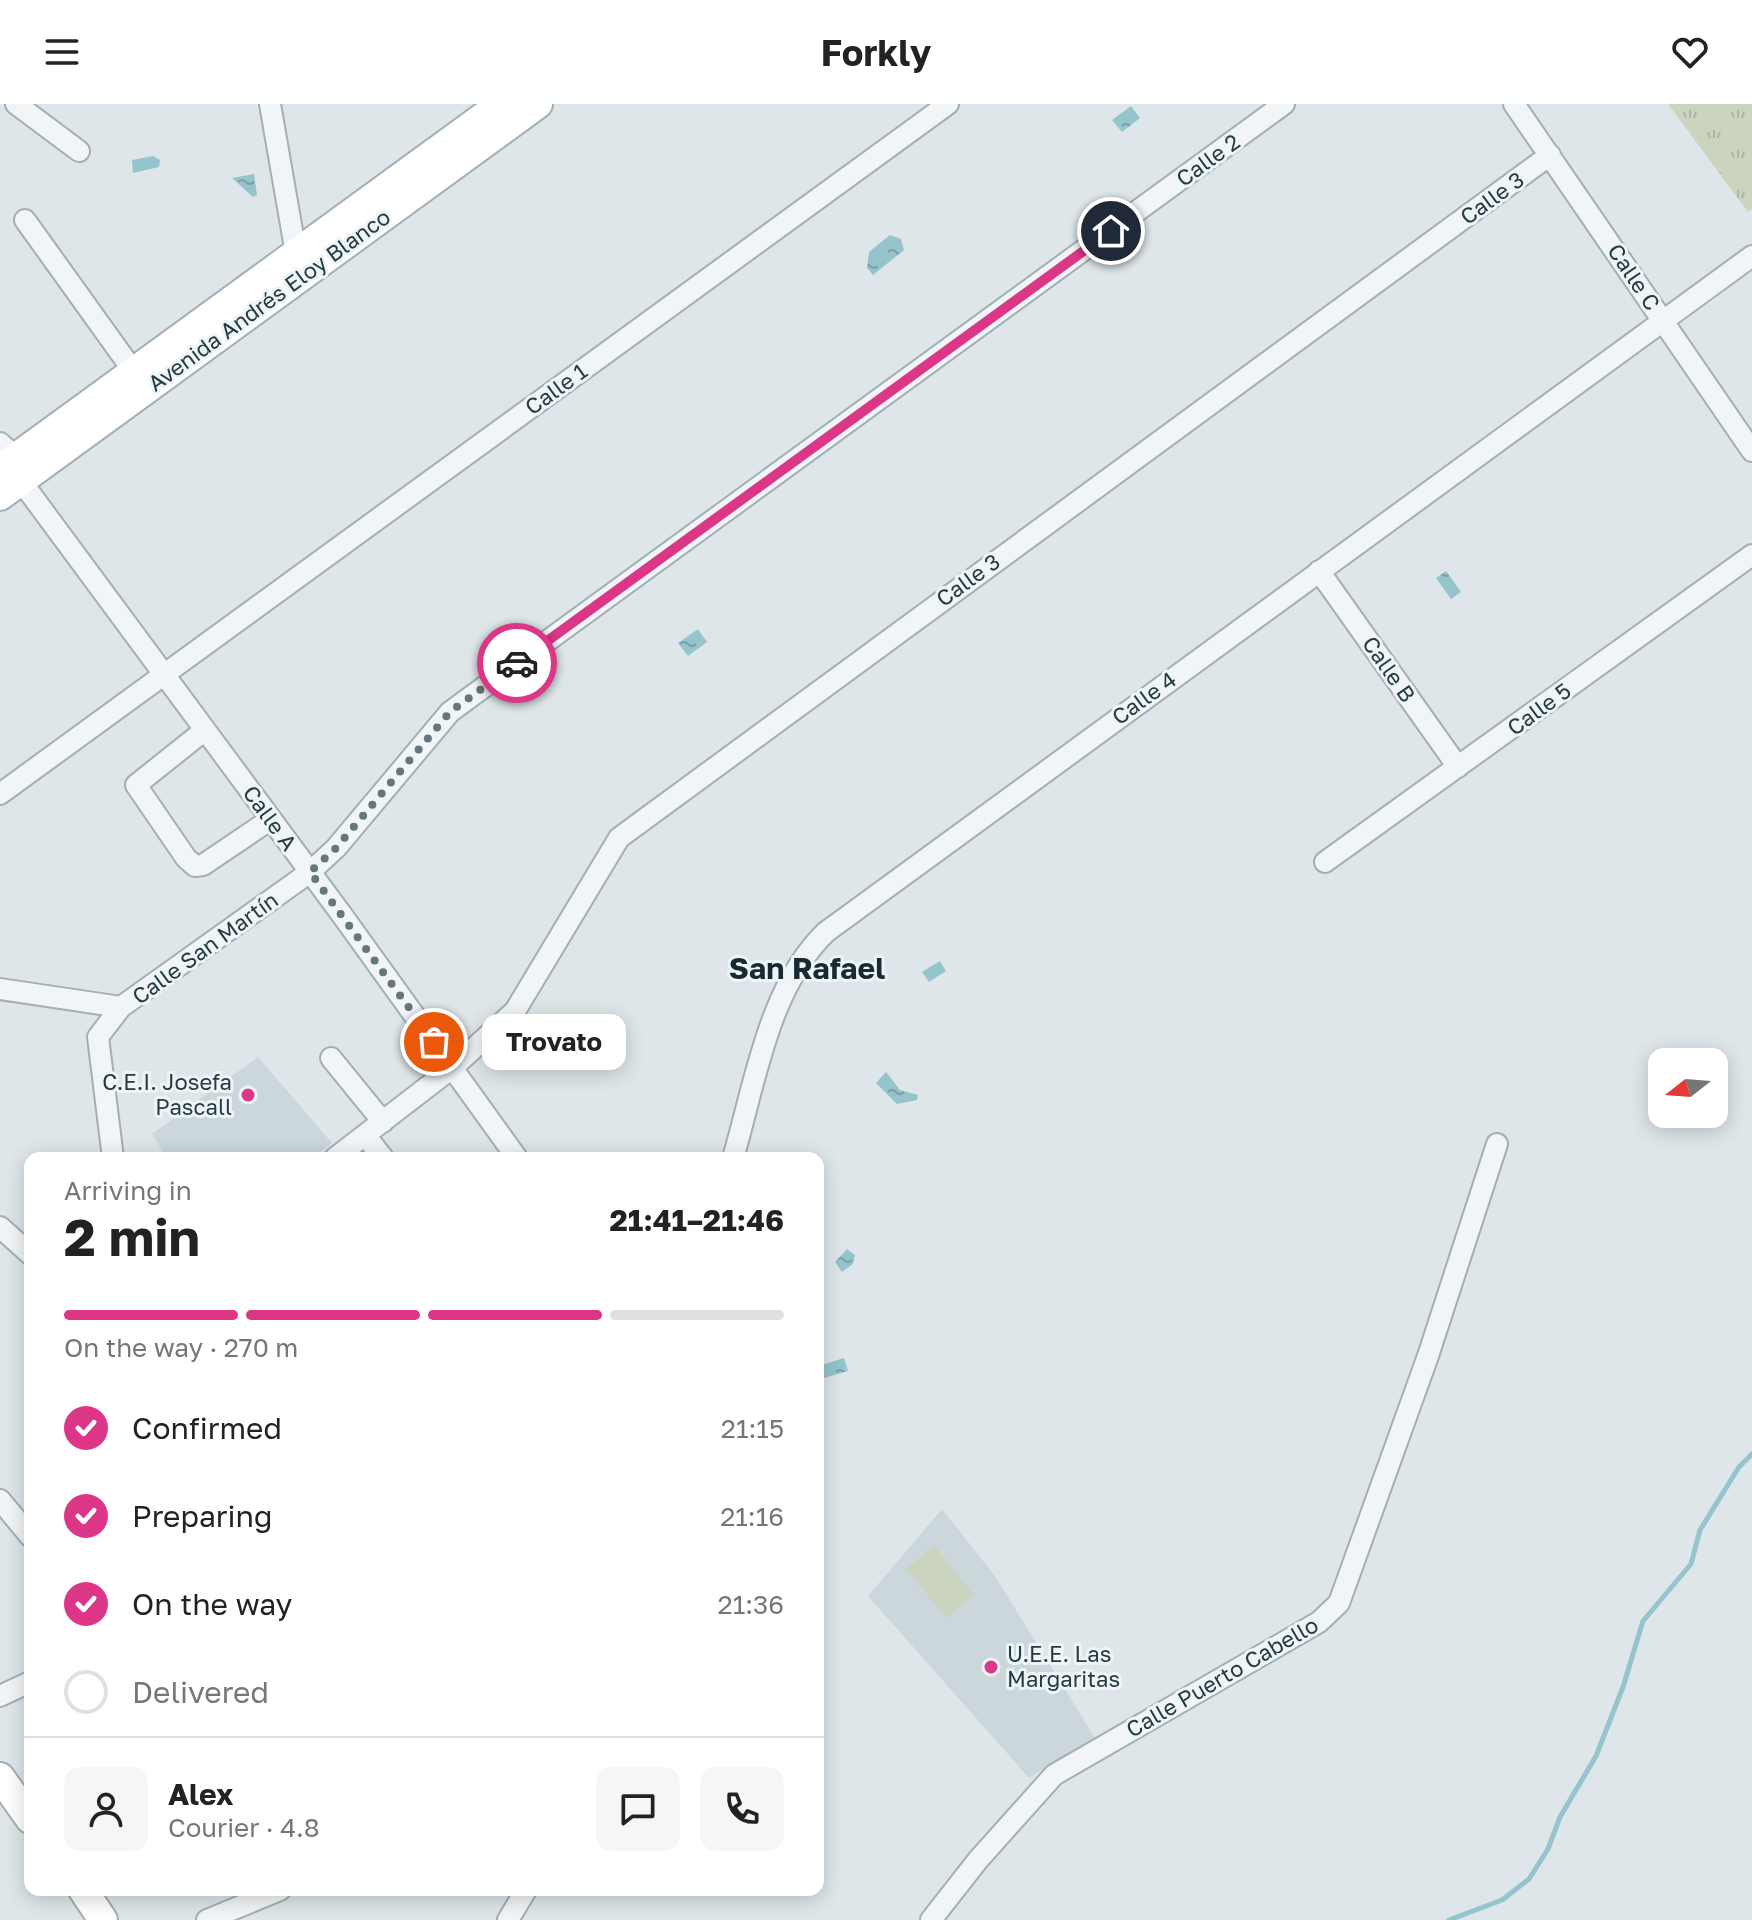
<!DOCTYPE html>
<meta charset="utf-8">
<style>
:root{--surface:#fff;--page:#f6f6f6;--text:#222;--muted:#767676;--line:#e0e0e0;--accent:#dc3687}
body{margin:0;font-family:"Golos Text",sans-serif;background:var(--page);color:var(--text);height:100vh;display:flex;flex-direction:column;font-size:30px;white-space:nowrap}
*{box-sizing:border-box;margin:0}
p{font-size:26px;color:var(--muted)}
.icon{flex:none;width:44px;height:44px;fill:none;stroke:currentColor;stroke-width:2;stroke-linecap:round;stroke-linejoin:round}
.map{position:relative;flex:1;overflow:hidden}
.sheet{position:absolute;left:24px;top:1048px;width:800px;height:744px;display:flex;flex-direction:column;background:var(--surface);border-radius:16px;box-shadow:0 4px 20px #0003}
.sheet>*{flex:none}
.needle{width:52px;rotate:253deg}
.buttons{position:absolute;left:1648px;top:944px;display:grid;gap:16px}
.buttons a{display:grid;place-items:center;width:80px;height:80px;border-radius:16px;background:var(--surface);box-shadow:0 4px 20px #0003;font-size:40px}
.pin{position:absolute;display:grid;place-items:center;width:68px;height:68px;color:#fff;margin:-34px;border:4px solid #fff;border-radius:50%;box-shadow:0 2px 8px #0007}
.courier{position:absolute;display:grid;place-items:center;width:80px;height:80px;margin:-40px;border:6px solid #dc3687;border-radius:50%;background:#fff;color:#222;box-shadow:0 2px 10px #0007}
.bubble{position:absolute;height:56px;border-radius:16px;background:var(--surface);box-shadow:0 4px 20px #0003;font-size:26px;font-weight:700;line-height:56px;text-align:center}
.summary em{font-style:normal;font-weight:700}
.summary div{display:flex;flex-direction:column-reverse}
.summary{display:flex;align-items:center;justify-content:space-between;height:136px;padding:0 40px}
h1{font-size:52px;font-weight:700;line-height:60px}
.bar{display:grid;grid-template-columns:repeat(4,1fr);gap:12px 8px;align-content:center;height:96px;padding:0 40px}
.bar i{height:10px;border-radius:6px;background:var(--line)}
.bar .selected{background:var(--accent)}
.bar p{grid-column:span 4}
.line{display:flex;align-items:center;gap:20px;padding:0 40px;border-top:2px solid var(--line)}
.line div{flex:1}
.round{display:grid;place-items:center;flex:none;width:84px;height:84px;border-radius:16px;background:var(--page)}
ol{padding:0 40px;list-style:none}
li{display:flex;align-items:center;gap:24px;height:88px}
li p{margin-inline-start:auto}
li .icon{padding:8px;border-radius:50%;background:var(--accent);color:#fff;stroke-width:4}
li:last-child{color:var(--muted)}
li i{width:44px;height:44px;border:4px solid var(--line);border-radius:50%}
header{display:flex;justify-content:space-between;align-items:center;height:104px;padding:0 40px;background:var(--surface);font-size:36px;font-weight:700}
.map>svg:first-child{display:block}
.built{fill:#ccd7dc}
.green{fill:#cbd4be}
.park{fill:url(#park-tufts)}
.water{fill:url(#water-ripples)}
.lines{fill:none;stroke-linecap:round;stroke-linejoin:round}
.stream{stroke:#95c4cd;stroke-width:5}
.street-casing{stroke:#a3afb4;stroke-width:24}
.secondary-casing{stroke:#a3afb4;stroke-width:32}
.street{stroke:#f1f5f7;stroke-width:20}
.secondary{stroke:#fff;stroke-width:28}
.done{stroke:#66767c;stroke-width:8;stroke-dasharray:0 14.4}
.route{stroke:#dc3687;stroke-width:10}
.poi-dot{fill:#dc3687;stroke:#eef5f7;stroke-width:3}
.labels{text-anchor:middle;stroke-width:6;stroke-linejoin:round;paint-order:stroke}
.street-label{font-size:22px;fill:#263a42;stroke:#eef5f7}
.poi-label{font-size:22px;fill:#263a42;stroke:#eef5f7;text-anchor:end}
.district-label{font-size:30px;font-weight:bold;fill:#182a33;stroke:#eef5f7}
</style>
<header><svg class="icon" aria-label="menu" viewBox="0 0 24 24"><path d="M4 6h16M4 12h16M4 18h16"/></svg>Forkly<svg class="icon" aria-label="heart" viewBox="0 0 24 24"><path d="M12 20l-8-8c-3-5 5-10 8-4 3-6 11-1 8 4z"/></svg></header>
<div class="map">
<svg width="1752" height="1816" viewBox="0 0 1752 1816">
<defs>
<pattern id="park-tufts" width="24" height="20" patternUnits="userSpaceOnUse" patternTransform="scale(2)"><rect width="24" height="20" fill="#cbd4be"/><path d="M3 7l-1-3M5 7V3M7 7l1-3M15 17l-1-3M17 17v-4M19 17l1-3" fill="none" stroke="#aeb7a4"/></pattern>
<pattern id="water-ripples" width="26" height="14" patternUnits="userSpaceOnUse" patternTransform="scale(2)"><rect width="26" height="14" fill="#95c4cd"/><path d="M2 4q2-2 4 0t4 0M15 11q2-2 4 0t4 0" fill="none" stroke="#79a0a8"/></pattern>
</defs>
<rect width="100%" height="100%" fill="#dee6e9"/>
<!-- built -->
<path class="built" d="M 258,953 L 332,1039 L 320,1048 L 324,1054 L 167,1054 L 152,1030 Z
M 942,1405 L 995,1472 L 1095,1634 L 1029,1674 L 868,1492 Z"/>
<!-- green -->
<path class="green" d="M 934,1441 L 974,1491 L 946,1514 L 906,1465 Z"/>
<!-- park -->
<path class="park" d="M 1668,0 L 1752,0 L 1752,105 L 1748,108 Z"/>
<!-- water -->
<path class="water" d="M 1131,2 L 1140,14 L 1122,28 L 1112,16 Z
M 153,52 L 160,56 L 159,63 L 133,69 L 132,56 Z
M 254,70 L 257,91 L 253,93 L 232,74 Z
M 890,131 L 901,135 L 904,146 L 873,171 L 867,164 L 869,148 Z
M 1446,467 L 1461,488 L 1451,495 L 1436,474 Z
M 698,525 L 707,538 L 688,552 L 678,539 Z
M 940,857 L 946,867 L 929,878 L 922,868 Z
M 886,968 L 900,986 L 918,991 L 917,996 L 897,1000 L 876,979 Z
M 847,1145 L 855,1151 L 853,1160 L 842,1168 L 835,1158 Z
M 844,1254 L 848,1267 L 821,1275 L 818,1262 Z"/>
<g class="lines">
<!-- stream -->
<path class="stream" d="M 1449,1816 L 1502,1796 L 1529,1775 L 1548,1745 L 1560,1713 L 1596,1652 L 1623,1583 L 1643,1517 L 1691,1460 L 1700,1426 L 1739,1363 L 1752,1350"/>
<!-- street casing -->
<g class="street-casing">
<path id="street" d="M 16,0 L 79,47
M 270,0 L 298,161
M 1514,0 L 1752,347
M 25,116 L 134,268
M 0,339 L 16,353 L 21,377 L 342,811 L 517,1054
M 1319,467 L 1458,663
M 205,626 L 136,681 L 186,754 L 195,762 L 203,761 L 271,715
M 0,690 L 948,0
M 1325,758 L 1752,451
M 0,885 L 121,903 L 310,768 L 336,744 L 450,608 L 469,594 L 1284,0
M 331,954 L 383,1018
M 365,1031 L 383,1054
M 113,1054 L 98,933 L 121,903
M 335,1054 L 452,964 L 515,907 L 619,734 L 1550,51
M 733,1054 C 755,980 768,884 826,828 L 1752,152
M 0,1123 L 30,1150
M 0,1396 L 30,1432
M 0,1592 L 30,1578
M 207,1816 L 280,1786
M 508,1816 L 526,1786
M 931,1816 L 978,1756 L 1054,1671 L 1319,1518 L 1339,1499 L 1428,1252 L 1497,1040"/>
</g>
<!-- secondary casing -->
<g class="secondary-casing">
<path id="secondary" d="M 0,365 L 501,0
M 0,392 L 538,0
M 0,1673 L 30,1715
M 83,1786 L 103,1816"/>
</g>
<!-- street -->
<use href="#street" class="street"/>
<!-- secondary -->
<use href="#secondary" class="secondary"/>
</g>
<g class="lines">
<!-- done -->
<path class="done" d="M 434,938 L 310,768 L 336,744 L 450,608 L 517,559"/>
<!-- route -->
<path class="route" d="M 517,559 L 1111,127"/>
</g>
<!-- markers -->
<g class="poi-dot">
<circle cx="248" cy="991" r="8"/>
<circle cx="991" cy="1563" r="8"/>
</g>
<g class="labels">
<!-- street labels -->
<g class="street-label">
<text transform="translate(1208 56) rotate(-36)" y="8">Calle 2</text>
<text transform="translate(1492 94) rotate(-36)" y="8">Calle 3</text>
<text transform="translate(1634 173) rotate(56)" y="8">Calle C</text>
<text transform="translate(269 196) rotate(-36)" y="8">Avenida Andrés Eloy Blanco</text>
<text transform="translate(556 285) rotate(-36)" y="8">Calle 1</text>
<text transform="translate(968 476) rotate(-36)" y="8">Calle 3</text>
<text transform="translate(1389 565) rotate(55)" y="8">Calle B</text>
<text transform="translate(1144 594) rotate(-36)" y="8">Calle 4</text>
<text transform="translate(1539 605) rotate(-36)" y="8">Calle 5</text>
<text transform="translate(270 714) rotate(54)" y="8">Calle A</text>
<text transform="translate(205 844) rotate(-36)" y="8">Calle San Martín</text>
<text transform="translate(1222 1573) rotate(-30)" y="8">Calle Puerto Cabello</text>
</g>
<!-- poi labels -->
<g class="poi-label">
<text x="232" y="986">C.E.I. Josefa<tspan x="232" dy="25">Pascall</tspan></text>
<text x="1007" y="1558" text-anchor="start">U.E.E. Las<tspan x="1007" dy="25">Margaritas</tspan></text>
</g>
<!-- district labels -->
<g class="district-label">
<text x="807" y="875">San Rafael</text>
</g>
</g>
</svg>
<div class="buttons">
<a><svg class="needle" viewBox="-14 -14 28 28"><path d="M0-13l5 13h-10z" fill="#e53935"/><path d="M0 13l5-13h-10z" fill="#767676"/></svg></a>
</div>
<div class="pin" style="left:434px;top:938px;background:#ea580c"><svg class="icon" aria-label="bag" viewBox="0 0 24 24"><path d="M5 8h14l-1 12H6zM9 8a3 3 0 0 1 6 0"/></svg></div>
<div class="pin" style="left:1111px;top:127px;background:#1f2937"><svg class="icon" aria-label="home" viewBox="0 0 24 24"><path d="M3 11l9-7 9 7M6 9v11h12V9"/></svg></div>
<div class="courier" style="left:517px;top:559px"><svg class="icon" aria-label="car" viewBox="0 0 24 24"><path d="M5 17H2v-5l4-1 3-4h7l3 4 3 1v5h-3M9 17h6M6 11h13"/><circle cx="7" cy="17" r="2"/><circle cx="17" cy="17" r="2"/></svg></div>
<div class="bubble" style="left:482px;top:910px;width:144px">Trovato</div>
<section class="sheet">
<div class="summary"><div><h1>2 min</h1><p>Arriving in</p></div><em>21:41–21:46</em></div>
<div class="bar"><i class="selected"></i><i class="selected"></i><i class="selected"></i><i></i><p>On the way · 270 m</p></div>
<ol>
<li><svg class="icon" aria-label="check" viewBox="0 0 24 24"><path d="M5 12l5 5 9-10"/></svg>Confirmed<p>21:15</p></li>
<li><svg class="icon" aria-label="check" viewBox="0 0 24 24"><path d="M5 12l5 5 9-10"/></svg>Preparing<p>21:16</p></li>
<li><svg class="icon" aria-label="check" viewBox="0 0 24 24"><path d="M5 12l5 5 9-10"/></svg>On the way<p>21:36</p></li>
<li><i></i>Delivered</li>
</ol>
<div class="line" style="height:144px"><a class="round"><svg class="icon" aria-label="person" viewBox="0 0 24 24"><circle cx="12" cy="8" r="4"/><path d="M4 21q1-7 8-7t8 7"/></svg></a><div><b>Alex</b><p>Courier · 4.8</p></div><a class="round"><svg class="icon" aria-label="chat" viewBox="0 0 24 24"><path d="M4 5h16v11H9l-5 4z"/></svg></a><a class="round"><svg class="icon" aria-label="phone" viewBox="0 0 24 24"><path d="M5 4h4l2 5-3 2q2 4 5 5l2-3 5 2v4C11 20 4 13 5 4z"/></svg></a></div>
</section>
</div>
